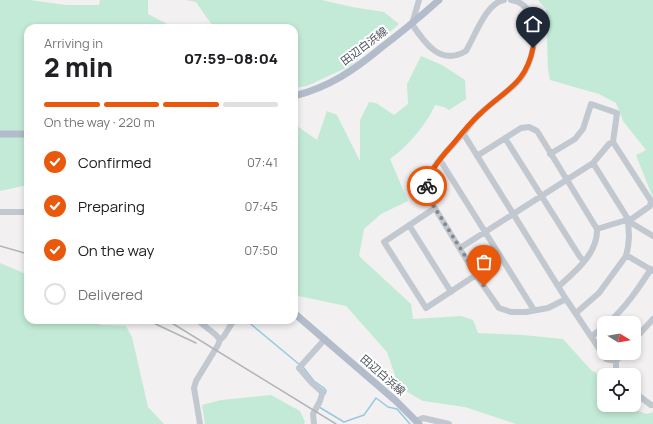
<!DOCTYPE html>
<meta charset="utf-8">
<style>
:root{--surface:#fff;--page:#f2f2f2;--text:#202124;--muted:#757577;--line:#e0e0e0;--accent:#ea580c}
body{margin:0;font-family:Manrope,"Noto Sans JP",sans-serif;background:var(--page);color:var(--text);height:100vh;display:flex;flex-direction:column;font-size:15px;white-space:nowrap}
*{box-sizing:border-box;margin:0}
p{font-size:13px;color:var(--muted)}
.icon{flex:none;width:22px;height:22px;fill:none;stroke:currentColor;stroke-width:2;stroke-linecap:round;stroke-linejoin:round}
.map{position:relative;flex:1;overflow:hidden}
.side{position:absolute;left:24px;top:24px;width:274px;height:300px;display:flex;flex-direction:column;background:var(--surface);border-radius:12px;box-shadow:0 2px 6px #0003}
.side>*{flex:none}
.needle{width:26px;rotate:101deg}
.fabs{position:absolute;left:597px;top:316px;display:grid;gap:8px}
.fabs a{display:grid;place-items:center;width:44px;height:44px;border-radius:8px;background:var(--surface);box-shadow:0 2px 6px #0003;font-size:20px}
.pin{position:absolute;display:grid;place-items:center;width:34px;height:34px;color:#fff;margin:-41px -17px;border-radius:50% 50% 50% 0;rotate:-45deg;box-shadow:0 0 4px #0007}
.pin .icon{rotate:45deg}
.courier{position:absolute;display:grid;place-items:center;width:40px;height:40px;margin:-20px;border:3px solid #ea580c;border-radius:50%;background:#fff;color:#222;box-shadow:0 1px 5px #0007}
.summary em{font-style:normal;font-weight:800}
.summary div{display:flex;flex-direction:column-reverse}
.summary{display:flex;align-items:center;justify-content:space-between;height:68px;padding:0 20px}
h1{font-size:26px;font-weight:800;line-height:30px}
.bar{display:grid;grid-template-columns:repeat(4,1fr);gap:6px 4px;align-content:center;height:48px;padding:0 20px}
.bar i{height:5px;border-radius:3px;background:var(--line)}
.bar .current{background:var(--accent)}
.bar p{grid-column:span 4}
ol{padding:0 20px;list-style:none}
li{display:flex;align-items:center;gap:12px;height:44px}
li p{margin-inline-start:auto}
li .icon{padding:4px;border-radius:50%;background:var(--accent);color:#fff;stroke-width:4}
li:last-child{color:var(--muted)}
li i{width:22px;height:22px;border:2px solid var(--line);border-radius:50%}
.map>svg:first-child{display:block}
.green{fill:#c3ead7}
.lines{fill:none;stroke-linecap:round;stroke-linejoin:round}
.stream{stroke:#96cae2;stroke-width:1.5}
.minor{stroke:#c2c8d0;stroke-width:6}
.major{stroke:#b3bccb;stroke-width:7}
.rail{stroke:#b3b4b9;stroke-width:1.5}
.done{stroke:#85898f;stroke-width:4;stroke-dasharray:0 7.2}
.route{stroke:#ea580c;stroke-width:5}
.labels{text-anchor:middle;stroke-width:4;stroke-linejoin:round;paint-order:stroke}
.street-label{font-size:11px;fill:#4a515b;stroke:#fff}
</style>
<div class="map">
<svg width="653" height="424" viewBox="0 0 653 424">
<rect width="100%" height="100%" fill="#f2f0f0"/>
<!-- green -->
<path class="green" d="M 0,0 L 30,0 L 66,5 L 99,5 L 100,0 L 148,0 L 148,14 L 175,28 L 28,28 L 28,185 L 0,191 Z
M 186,0 L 322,0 L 352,7 L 384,12 L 399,24 L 350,66 L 307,86 L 294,88 L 294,28 L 214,28 L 196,2 Z
M 538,0 L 653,0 L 653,198 L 636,155 L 646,150 L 623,121 L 616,103 L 599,94 L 550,80 L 548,70 L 546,9 Z
M 421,56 L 442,65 L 465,80 L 466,99 L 449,110 L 444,107 L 435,105 C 427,124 407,147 390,159 L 408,201 L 381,214 L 364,229 L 359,256 L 411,304 L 413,319 L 461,316 L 473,320 L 478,333 L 523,335 L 563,339 L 591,370 L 604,377 L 604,405 L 630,405 L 632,409 L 647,414 L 653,412 L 653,424 L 516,424 L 465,407 L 423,401 L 399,387 L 387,352 L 346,306 L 294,295 L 294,124 L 317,140 L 327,111 L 337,115 L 360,161 L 360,120 L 369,102 L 376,103 L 394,115 L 408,104 L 407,84 Z
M 0,263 L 28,275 L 28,320 L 91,320 L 101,325 L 126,326 L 132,337 L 148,407 L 164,424 L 0,424 Z
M 271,395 L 300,411 L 305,422 L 304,424 L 205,424 L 202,405 L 221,400 Z"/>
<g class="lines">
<!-- stream -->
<path class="stream" d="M 246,320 L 300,365
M 303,367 L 314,381 L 324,388 L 326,391 L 325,394
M 319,407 L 344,422 L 364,415 L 376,398 L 388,407 L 397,409 L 410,424"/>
<!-- minor -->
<path class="minor" d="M 419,0 L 412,24 C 425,44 441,66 466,51 C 475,36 486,3 504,0
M 511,0 C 545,5 536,60 520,79 C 509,92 493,101 481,113 C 474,119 469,127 463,134 C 452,146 433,163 428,179 C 426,185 427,191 428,197 L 476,275 L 499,308 L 511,312 L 526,312 L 548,308 L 566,299
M 463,133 L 566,299 L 606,359 L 616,361
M 505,138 L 580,257 L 584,261
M 550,154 L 575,139 L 583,129 L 591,104 L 617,113 L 613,142 L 651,201 L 650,206 L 633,218 L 597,229
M 477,156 L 521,128 L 529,127 L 537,131 L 542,139 L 597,229 C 598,253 576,271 559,286
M 440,160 L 534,310
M 593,163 L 628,219 L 633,224 L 653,236
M 435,208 L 384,242 L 426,308 L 476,275
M 0,212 L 28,212
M 409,225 L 451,292
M 460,248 L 593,163 L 609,144 L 613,142
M 626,255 L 653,271
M 576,313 L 599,293 L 626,256 L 628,247 L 629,237 L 628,219
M 608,323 C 626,307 638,289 651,269
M 592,336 L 604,327
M 220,340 L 224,336 L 234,320
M 634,340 L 653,319
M 616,375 L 616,361 L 623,353
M 634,392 L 651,405 L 653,405
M 416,421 L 423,418 L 449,424
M 200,424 L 194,388 L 196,381 L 218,345 L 220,340 L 216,335 L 201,323 L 201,320
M 314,424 L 313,414 L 320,401 L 322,394 L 322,392 L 312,383 L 299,368 L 325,339"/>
<!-- major -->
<path class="major" d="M 294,96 C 330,87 354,70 382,47 C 402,32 421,16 439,0
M 0,134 L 28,134
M 294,313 L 396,401 L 419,424"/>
<!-- rail -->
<path class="rail" d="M 0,246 L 28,254
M 147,320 L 196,343
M 167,320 L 336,424"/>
</g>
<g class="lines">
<!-- done -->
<path class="done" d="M 427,186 L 428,197 L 484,286"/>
<!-- route -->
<path class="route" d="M 427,186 C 429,172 438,162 446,152 C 458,139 468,124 481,113 C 505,90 526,84 533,48"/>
</g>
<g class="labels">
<!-- street labels -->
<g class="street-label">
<text transform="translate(364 46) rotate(-37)" y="4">田辺白浜線</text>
<text transform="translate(383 375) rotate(41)" y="4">田辺白浜線</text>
</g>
</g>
</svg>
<div class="fabs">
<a><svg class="needle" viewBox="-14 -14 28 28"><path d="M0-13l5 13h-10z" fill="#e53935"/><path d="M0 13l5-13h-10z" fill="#757577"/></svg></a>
<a><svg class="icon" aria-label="locate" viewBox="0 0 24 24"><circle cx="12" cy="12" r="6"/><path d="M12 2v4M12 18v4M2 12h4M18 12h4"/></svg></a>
</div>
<div class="pin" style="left:484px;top:286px;background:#ea580c"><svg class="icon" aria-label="bag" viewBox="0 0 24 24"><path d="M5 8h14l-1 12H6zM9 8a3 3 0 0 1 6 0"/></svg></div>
<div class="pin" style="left:533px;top:48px;background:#1f2937"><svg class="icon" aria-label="home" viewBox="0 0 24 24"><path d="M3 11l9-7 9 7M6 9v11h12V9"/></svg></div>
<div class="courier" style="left:427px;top:186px"><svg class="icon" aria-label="bike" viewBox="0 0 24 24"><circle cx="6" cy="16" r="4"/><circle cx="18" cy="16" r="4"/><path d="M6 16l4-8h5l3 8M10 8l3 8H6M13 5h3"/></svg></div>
<section class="side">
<div class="summary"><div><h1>2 min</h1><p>Arriving in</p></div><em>07:59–08:04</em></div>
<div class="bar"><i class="current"></i><i class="current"></i><i class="current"></i><i></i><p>On the way · 220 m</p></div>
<ol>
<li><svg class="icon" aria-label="check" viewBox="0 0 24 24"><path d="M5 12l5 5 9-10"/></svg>Confirmed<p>07:41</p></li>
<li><svg class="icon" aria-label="check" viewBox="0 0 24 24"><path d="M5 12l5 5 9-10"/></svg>Preparing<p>07:45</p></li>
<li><svg class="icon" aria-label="check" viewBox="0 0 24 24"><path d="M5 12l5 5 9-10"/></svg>On the way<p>07:50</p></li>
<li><i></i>Delivered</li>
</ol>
</section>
</div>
